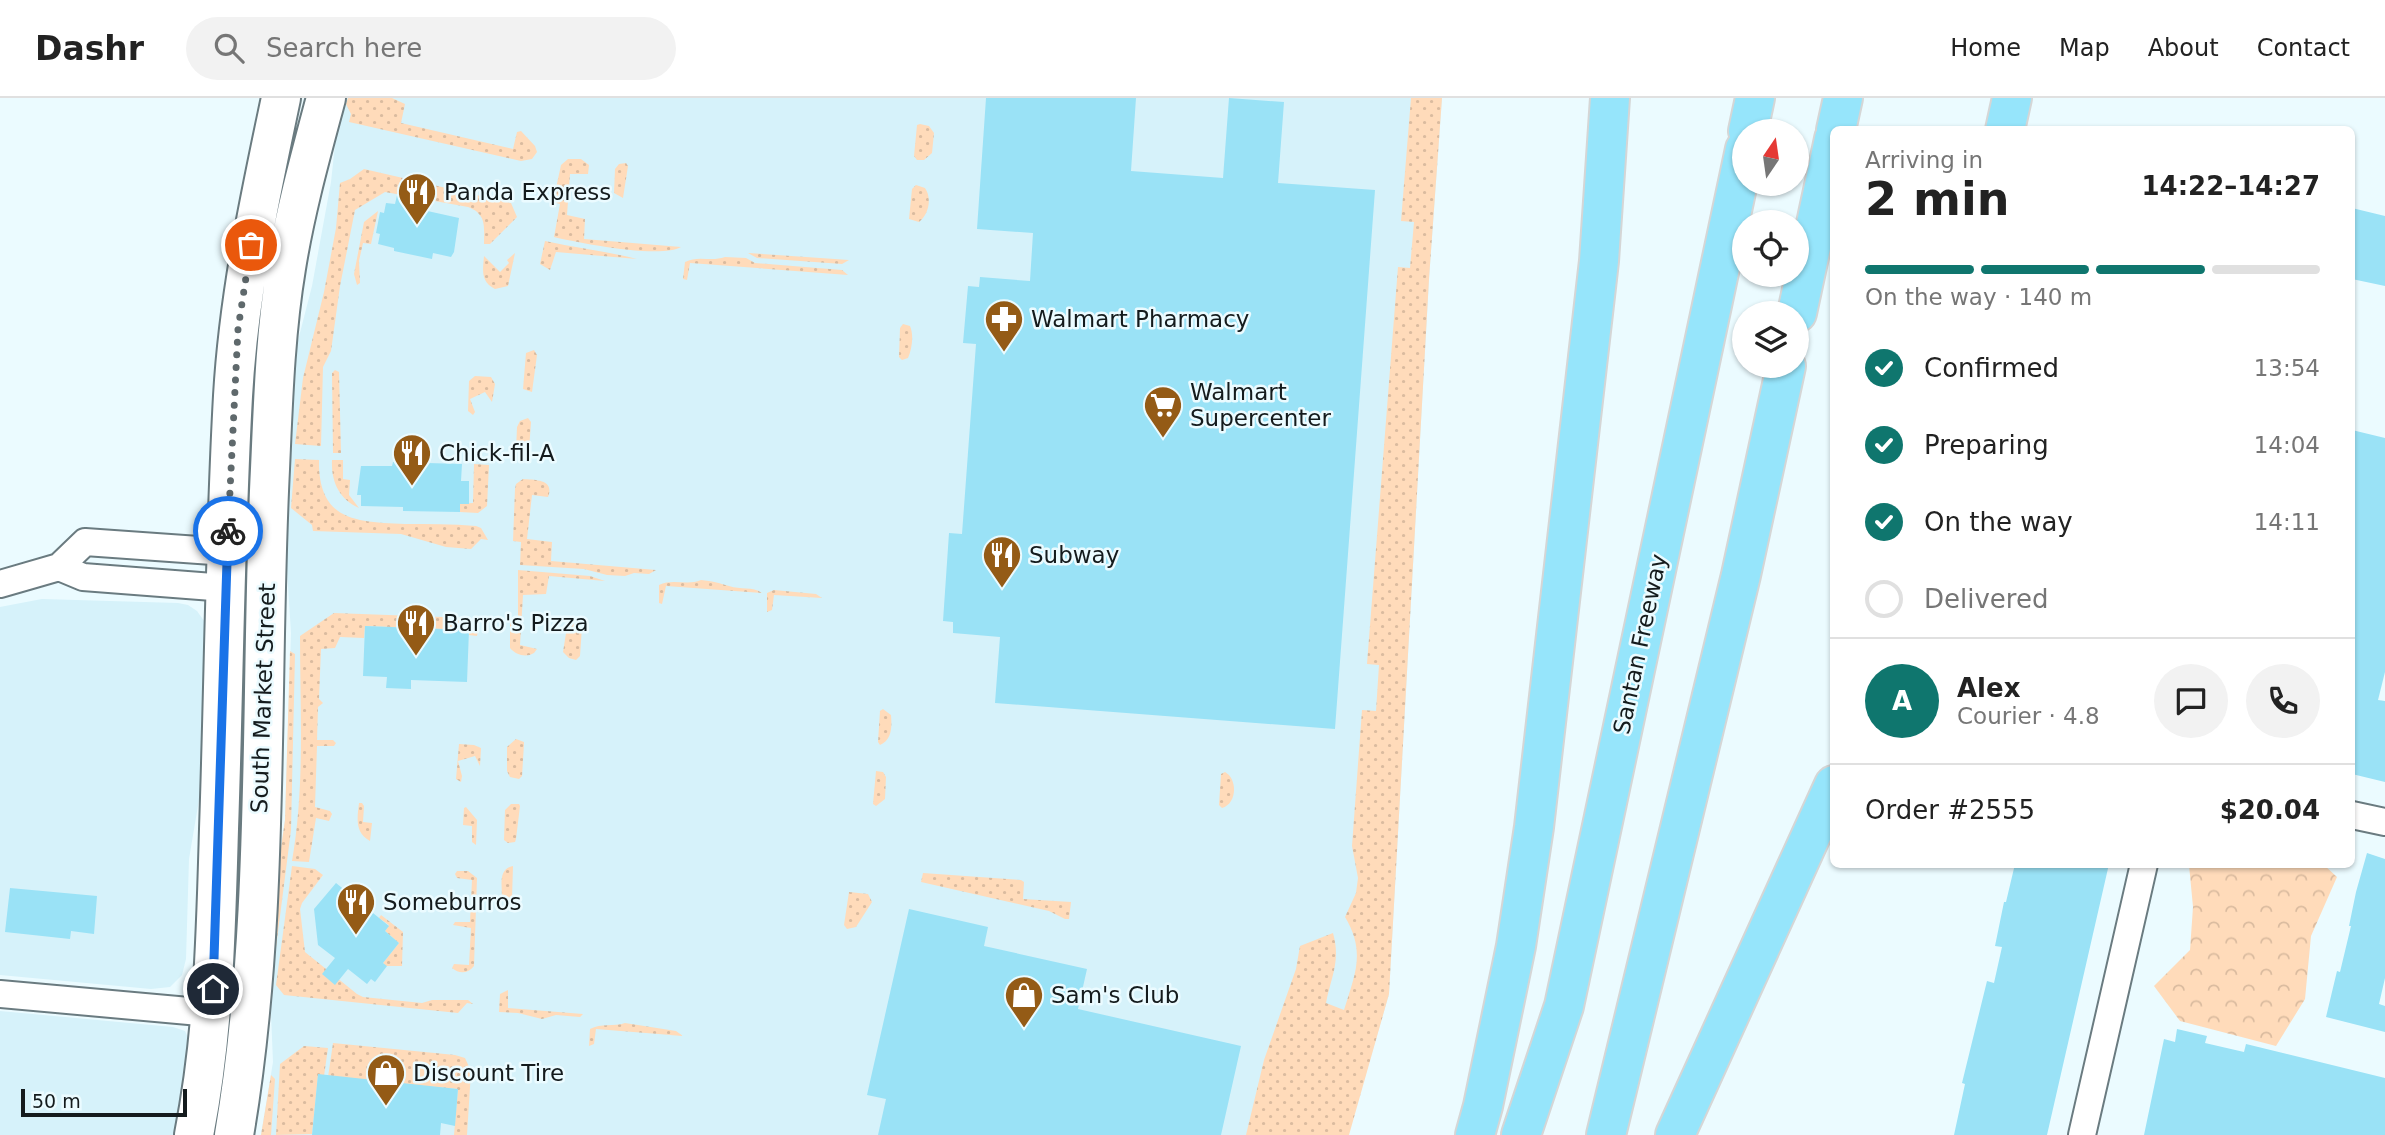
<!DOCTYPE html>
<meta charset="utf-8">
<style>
:root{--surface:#fff;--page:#f2f2f2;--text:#222;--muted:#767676;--line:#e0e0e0;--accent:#0f766e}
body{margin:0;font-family:"DejaVu Sans",sans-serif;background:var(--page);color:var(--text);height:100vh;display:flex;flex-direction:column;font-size:26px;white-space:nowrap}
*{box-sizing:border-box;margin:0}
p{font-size:23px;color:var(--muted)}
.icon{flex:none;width:38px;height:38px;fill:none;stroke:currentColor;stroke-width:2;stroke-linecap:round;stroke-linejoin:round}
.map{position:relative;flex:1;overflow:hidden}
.sheet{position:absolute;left:1830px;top:28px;width:525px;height:742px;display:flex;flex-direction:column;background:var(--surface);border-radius:10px;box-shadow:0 2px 5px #0004}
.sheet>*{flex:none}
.needle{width:46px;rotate:13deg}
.controls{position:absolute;left:1732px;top:21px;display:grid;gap:14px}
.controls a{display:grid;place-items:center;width:77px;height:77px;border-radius:50%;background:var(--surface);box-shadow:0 2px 5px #0004;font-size:35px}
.scale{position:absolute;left:21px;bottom:18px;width:166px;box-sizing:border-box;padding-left:7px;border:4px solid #141b1d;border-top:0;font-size:19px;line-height:24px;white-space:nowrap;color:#141b1d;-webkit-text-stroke:5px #ebfbff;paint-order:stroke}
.pin{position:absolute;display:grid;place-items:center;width:60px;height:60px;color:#fff;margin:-30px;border:4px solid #fff;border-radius:50%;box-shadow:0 2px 7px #0007}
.courier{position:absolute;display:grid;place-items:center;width:70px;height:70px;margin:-35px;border:5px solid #1a73e8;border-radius:50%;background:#fff;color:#222;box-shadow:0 2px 9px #0007}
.overview em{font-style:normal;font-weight:700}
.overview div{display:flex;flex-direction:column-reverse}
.overview{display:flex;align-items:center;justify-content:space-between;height:119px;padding:0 35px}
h1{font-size:46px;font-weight:700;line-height:52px}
.bar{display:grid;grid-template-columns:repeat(4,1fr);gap:10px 7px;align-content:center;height:84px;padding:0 35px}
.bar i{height:9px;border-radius:5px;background:var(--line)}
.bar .current{background:var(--accent)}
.bar p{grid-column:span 4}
.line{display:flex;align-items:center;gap:18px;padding:0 35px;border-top:2px solid var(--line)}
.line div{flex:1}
.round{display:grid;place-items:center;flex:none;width:74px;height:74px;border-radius:37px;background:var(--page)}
ol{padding:0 35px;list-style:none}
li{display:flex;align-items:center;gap:21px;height:77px}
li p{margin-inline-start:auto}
li .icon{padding:7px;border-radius:50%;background:var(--accent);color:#fff;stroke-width:4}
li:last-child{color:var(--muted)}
li i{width:38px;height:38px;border:4px solid var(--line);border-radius:50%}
header{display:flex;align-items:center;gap:42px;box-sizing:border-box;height:98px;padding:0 35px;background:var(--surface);border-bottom:2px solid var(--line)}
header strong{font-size:33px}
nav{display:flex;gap:38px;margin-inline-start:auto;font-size:24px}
.search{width:490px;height:63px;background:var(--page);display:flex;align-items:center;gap:18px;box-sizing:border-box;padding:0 24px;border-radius:38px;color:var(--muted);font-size:26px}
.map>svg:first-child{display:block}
.built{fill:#d6f2fa}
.grass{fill:url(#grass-dots)}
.forest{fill:url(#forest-crowns)}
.building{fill:#9ae2f6}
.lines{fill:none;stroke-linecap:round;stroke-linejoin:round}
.street-casing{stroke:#6a7b80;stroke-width:30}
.secondary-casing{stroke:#6a7b80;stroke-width:42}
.highway-casing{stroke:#d5d6d6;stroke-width:42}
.street{stroke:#fff;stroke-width:26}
.secondary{stroke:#fff;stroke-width:38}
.highway{stroke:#96e5fb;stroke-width:38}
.done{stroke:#5f696c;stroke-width:7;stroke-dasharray:0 12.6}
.route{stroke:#1a73e8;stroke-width:9}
.labels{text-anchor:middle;stroke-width:5;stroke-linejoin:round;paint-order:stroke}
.poi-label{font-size:23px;fill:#141b1d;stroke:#ebfbff;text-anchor:start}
.street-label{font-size:23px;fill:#141b1d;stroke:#ebfbff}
</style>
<header>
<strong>Dashr</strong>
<div class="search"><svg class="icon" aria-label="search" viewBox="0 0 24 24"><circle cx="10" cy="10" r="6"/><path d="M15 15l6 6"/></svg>Search here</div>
<nav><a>Home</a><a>Map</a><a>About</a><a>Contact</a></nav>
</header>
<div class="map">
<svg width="2385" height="1037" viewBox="0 0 2385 1037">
<defs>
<pattern id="grass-dots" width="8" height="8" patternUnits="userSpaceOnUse" patternTransform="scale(1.75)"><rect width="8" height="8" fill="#ffdbba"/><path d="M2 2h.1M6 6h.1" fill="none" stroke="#dabb9f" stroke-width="1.8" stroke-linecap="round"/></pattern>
<pattern id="forest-crowns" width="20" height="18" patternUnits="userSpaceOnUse" patternTransform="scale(1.75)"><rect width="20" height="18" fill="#ffdbba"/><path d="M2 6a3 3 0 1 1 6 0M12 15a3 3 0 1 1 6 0" fill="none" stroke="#dabb9f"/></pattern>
</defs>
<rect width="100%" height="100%" fill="#ebfbff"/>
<!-- built -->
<path class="built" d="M 340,0 L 1442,0 L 1429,181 L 1389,896 L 1348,1037 L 261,1037 L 273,964 L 270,892 L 273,805 L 285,722 L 291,535 L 283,408 L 293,262 L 312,188 L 331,84 Z
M 42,501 L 178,505 L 188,507 L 197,513 L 207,527 L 203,678 L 189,761 L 186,861 L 182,877 L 170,889 L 151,891 L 0,877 L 0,509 Z
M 0,913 L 173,929 L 185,933 L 191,946 L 176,1037 L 0,1037 Z"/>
<!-- grass -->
<path class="grass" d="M 348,0 L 392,0 L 405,6 L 401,25 L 513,51 L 517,34 L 521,33 L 535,48 L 537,54 L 532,61 L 521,63 L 349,24 L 351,16 L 346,6 Z
M 1411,0 L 1442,0 L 1429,181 L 1389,896 L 1349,1037 L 1246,1037 L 1264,962 L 1296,871 L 1300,848 L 1333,835 C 1341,863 1331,879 1326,905 L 1344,912 C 1355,876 1366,854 1345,819 L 1356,795 L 1358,780 L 1352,748 L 1362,612 L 1376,613 L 1379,567 L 1367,566 L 1398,169 L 1410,170 L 1414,124 L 1401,123 Z
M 920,26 L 929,28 L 934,35 L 932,55 L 924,62 L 917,62 L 914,58 L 917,27 Z
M 568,61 L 581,61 L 589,67 L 588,76 L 570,76 L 567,117 L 585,121 L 584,141 L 681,149 C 661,161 579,145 554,139 L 560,106 L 553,104 L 561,67 Z
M 626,65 L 628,68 L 623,100 L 614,95 L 615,71 L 619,66 Z
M 364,71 L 511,105 L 517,119 L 490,146 L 484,146 C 484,129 487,116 468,109 L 385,94 L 355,112 L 340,188 L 331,253 L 323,269 L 321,348 L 295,346 L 303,280 L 324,194 L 336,130 L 340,85 L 350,81 Z
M 916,87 L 925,90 C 932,100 929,116 919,124 L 909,121 L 912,91 Z
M 378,113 L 371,146 L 363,145 L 359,163 L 360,185 L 357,187 L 354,176 L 364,124 Z
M 545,143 C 575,150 606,153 637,161 L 556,154 L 550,172 L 540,166 Z
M 515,155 L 508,188 L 495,191 C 480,183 483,172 484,158 L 500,174 L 509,165 L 507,162 Z
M 748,155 L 849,162 L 842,166 L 757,160 Z
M 725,159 L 746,160 L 755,165 L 842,172 L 848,177 L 690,165 L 687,182 L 683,181 L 685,164 C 698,157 711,164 725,159 Z
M 903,226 L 910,228 C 914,237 912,251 908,260 L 902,262 L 899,259 L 900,230 Z
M 534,252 L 537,257 L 532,294 L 523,291 L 526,255 Z
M 335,272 L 339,274 L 341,355 L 333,355 L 332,275 Z
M 475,278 L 491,279 L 495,286 L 492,304 L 485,294 L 470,301 L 475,314 L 473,317 L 468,313 L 469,283 Z
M 528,320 L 531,324 L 529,352 L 525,358 L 516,353 L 517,329 L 520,323 Z
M 295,361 L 319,362 C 318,423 356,424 405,426 C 428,426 452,426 476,428 L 481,430 L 488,442 L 481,441 L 471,451 L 446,449 L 401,436 L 313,433 L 312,427 L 291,410 Z
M 332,362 L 343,362 L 343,381 L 350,382 L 349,397 L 359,410 C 339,401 331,384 332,362 Z
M 474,366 L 489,367 L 487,408 L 478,415 L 460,414 L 460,406 L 473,405 Z
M 523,381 C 535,382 555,381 548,399 L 532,397 L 527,441 L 552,444 L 551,463 L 656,472 L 649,476 L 634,475 L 625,478 L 607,477 L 584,471 L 520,467 L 521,444 L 513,443 L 515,391 L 516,386 Z
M 518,472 L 590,478 L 605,483 L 549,478 L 546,496 L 523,497 L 520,547 L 537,551 L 534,555 C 526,560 516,557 510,550 L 510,522 L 518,521 Z
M 701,482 C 712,483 719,485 729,488 C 741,492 752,488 762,495 L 666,488 L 662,506 L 659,505 L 659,487 C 673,480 687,488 701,482 Z
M 774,492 L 816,496 L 822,500 L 774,497 L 772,512 L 767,514 L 767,495 Z
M 334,515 L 470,520 L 479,528 L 477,538 L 469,537 L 469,532 L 365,528 L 364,540 L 340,539 L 335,550 L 321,551 L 319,601 L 323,605 L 318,609 L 317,642 L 333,642 L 336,645 L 334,648 L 317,648 L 315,709 L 330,713 L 332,716 L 329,723 L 316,720 L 309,764 L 292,763 C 305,689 300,612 300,538 Z
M 574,525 L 581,526 L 582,529 L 580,558 L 576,562 L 569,560 L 563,554 L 567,529 Z
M 290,553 L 295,556 L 291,732 L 273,873 L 273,805 L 285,722 Z
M 883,611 L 891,617 C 892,629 892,642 880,647 L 878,644 L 880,613 Z
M 516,641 L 524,644 L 524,646 L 522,678 L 519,681 L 510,679 L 507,673 L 507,649 Z
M 459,646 L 474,647 L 481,650 L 480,668 L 475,658 L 458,663 L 462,678 L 461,684 L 456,681 Z
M 876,673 L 883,674 L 886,679 L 885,701 L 876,708 L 873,706 Z
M 1225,674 C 1238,681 1237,706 1222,710 L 1219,707 L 1221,676 Z
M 359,705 L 362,705 L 364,708 L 363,724 L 372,725 L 370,743 C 355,735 357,721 359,705 Z
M 511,706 L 519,706 L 520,708 L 516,741 L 515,744 L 508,745 L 504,742 L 505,712 Z
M 466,709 L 477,722 L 476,747 L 472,744 L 472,728 L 463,727 L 464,710 Z
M 292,768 L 315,771 L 323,777 L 302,805 L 300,811 L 305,854 L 357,896 L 363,899 L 422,905 L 432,902 L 468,902 L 473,906 L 467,905 L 458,915 L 284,897 L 276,887 Z
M 513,768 L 512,800 L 510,804 L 503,803 L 502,800 C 502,787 498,771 513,768 Z
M 457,773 L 468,773 L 477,780 L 474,868 C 468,876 459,876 452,870 L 454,866 L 469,867 L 471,830 L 453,827 L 455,824 L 470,824 L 472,782 L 457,780 L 455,776 Z
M 923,775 L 1021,782 L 1024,784 L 1023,801 L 1071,804 L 1069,821 L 1065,821 L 1049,813 L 921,784 Z
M 849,794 L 868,796 L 872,804 L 856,829 L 847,831 L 844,827 Z
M 381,817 L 403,834 L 402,868 L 386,868 L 383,865 L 399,845 L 385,833 L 389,827 L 379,820 Z
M 508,892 L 508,910 L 583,916 L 580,919 L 556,917 L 542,921 L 518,915 L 499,914 L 500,896 Z
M 625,925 L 676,933 L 683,938 L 596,931 L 594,946 L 589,948 L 590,931 C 601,925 614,929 625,925 Z
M 333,945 L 455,957 L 465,960 L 471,973 L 467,1037 L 454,1037 L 458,991 L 328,979 Z
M 304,948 L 328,950 L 324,978 L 318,978 L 312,1036 L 276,1037 L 280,966 Z
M 271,977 L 275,981 L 271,1037 L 261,1037 Z"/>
<!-- forest -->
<path class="forest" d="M 2189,767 L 2324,767 L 2337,779 L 2311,838 L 2305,901 L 2276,948 L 2180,923 L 2154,888 L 2190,852 L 2193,809 Z"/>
<!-- building -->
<path class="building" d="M 986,0 L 1136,0 L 1131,73 L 1223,80 L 1229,0 L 1284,4 L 1278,85 L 1375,92 L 1335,631 L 995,605 L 1000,539 L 953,535 L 953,524 L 943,523 L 949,435 L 962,436 L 976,246 L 963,245 L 968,188 L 979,189 L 980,179 L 1030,183 L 1033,135 L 977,131 Z
M 398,93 L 417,97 L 414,110 L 459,120 L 454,154 L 451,159 L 433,155 L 432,161 L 394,153 L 394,150 L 378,146 L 380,136 L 376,135 L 380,114 L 384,115 L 386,105 L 395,106 Z
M 2352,110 L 2385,118 L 2385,188 L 2352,181 Z
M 2352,332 L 2385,340 L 2385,574 L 2378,602 L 2385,603 L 2385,684 L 2352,676 Z
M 393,364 L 462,366 L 461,383 L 469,383 L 469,406 L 460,406 L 460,414 L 403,413 L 403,409 L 361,408 L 361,397 L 357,397 L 361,368 L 392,368 Z
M 365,528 L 469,532 L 467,584 L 411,582 L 411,591 L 386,590 L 387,579 L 363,578 Z
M 2367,755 L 2385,761 L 2385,880 L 2379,906 L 2385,908 L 2385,934 L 2326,919 L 2337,873 L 2340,874 L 2351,828 L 2349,828 L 2356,794 Z
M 2015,766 L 2109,766 L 2047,1037 L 1954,1037 L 1965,986 L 1962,985 L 1987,883 L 1994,885 L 2002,849 L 1995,848 L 2004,804 L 2006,804 Z
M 336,785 L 389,828 L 385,833 L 399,845 L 383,865 L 387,868 L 375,884 L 371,881 L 367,886 L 348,871 L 335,887 L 322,876 L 335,860 L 318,847 L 314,811 Z
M 10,790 L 97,798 L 94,836 L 71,833 L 70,841 L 5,834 Z
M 909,811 L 988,829 L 984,848 L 1087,871 L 1078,911 L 1241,948 L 1221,1037 L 878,1037 L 886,1001 L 867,997 Z
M 2177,931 L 2207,938 L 2205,945 L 2244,954 L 2246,946 L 2385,980 L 2385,1037 L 2144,1037 L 2164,941 L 2175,944 Z
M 318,976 L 458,991 L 455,1028 L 441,1025 L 440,1037 L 312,1037 Z"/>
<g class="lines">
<!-- street casing -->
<g class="street-casing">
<path id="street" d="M 0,486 L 59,469
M 226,490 L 83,479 L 59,469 L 85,444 L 227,454
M 2352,717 L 2385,724
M 0,896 L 211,915
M 2082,1037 L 2144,766"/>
</g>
<!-- secondary casing -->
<g class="secondary-casing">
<path id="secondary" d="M 194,1037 C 214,936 216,834 219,731 C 224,587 225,442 233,298 C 239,195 260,100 281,0
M 234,1037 C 271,820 259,591 270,371 C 273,304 275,236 286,170 C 295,113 311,56 326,0"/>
</g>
<!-- highway casing -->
<g class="highway-casing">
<path id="highway" d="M 1836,32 L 1843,0
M 2005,32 L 2012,0
M 1748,33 L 1755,0
M 1797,215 L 1834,41
M 1475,1037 L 1483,1008 L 1516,848 L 1534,729 L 1599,163 L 1610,0
M 1521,1037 L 1564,908 L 1745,51
M 1606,1037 L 1741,477 L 1786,268
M 1675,1037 L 1834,687"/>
</g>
<!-- street -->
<use href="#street" class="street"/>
<!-- secondary -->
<use href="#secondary" class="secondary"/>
<!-- highway -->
<use href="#highway" class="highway"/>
</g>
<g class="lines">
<!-- done -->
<path class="done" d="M 228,433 L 238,231 L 251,147"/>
<!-- route -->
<path class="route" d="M 213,891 L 228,433"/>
</g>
<!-- icons -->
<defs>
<g id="restaurant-pin" transform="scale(2.0125)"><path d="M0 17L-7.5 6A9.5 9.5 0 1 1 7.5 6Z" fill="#945b16" stroke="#ebfbff"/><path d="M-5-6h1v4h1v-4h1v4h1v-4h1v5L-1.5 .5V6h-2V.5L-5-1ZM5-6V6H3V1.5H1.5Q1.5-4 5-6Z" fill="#fff"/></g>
<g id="pharmacy-pin" transform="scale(2.0125)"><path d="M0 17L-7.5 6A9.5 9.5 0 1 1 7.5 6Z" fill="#945b16" stroke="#ebfbff"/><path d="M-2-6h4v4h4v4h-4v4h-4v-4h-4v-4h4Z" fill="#fff"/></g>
<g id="supermarket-pin" transform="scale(2.0125)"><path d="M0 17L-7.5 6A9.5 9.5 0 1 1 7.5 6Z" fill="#945b16" stroke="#ebfbff"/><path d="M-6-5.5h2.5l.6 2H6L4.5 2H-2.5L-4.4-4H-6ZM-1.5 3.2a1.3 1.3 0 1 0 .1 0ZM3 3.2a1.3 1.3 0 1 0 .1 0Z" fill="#fff"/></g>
<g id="shop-pin" transform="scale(2.0125)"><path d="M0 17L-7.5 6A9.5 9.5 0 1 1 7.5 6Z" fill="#945b16" stroke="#ebfbff"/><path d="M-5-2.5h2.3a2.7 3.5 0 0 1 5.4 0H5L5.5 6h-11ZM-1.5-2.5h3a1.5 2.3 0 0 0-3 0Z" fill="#fff"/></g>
</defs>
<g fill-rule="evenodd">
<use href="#restaurant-pin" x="417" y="94"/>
<use href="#pharmacy-pin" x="1004" y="221"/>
<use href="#supermarket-pin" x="1163" y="307"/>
<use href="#restaurant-pin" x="412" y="355"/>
<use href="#restaurant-pin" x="1002" y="457"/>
<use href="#restaurant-pin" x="416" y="525"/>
<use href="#restaurant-pin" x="356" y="804"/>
<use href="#shop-pin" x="1024" y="897"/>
<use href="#shop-pin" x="386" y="975"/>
</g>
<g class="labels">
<!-- poi labels -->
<g class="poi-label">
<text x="444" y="102">Panda Express</text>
<text x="1031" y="229">Walmart Pharmacy</text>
<text x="1190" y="302">Walmart<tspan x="1190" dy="26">Supercenter</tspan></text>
<text x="439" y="363">Chick-fil-A</text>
<text x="1029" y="465">Subway</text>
<text x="443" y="533">Barro's Pizza</text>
<text x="383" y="812">Someburros</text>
<text x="1051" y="905">Sam's Club</text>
<text x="413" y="983">Discount Tire</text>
</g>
<!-- street labels -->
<g class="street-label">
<text transform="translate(1640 546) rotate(-78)" y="8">Santan Freeway</text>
<text transform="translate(263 600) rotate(-88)" y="8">South Market Street</text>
</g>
</g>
</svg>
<div class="controls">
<a><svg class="needle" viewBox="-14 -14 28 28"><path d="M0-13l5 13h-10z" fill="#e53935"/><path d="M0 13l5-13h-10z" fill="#767676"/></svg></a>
<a><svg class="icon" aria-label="locate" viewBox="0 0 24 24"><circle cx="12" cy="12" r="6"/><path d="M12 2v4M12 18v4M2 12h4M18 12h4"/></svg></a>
<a><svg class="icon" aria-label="layers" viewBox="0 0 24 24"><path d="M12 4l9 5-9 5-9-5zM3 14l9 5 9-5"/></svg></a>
</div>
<div class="scale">50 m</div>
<div class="pin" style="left:251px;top:147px;background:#ea580c"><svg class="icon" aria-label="bag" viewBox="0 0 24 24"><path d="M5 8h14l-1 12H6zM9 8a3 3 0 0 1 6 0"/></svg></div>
<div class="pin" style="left:213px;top:891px;background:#1f2937"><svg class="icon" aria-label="home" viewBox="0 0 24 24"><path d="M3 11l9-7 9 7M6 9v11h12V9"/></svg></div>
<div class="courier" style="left:228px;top:433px"><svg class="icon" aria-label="bike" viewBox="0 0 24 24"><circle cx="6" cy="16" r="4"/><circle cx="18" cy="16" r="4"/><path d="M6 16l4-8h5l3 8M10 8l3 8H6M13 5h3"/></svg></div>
<section class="sheet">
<div class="overview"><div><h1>2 min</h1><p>Arriving in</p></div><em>14:22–14:27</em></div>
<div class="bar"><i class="current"></i><i class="current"></i><i class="current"></i><i></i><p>On the way · 140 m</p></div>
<ol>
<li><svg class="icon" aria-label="check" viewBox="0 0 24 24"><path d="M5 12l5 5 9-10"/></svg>Confirmed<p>13:54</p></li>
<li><svg class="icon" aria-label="check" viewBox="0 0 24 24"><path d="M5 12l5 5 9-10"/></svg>Preparing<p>14:04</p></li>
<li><svg class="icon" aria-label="check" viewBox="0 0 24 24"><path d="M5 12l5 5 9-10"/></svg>On the way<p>14:11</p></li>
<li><i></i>Delivered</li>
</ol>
<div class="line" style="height:126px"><b class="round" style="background:var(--accent);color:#fff">A</b><div><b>Alex</b><p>Courier · 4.8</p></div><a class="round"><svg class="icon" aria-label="chat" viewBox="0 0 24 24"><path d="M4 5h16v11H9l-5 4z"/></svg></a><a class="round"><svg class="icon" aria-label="phone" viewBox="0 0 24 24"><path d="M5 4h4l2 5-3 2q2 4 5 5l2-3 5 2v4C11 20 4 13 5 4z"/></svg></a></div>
<div class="line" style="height:91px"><div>Order #2555</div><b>$20.04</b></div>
</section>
</div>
